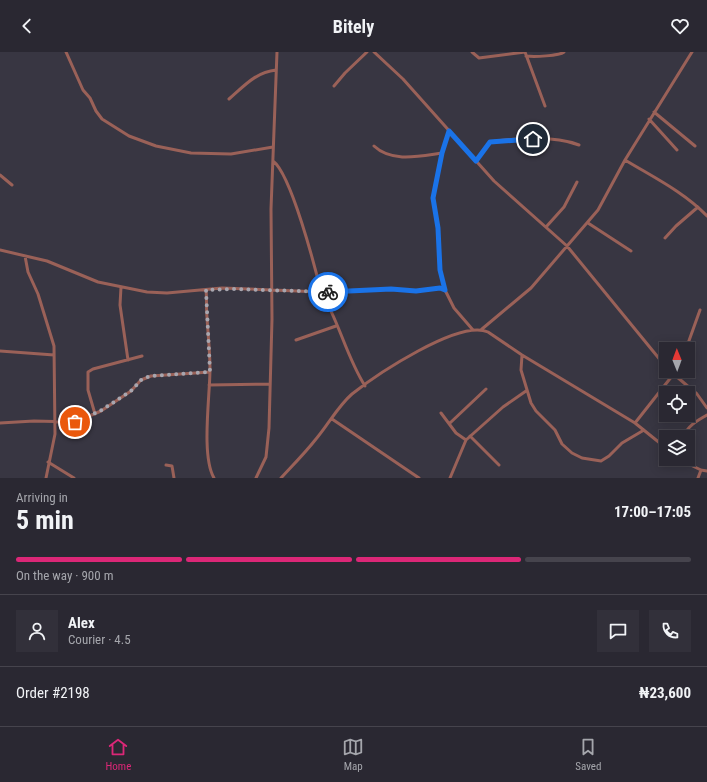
<!DOCTYPE html>
<meta charset="utf-8">
<style>
:root{--surface:#2a2832;--page:#32303a;--text:#f1f3f6;--muted:#a5a6ac;--line:#46444d;--accent:#db2777}
body{margin:0;font-family:"Roboto Condensed",sans-serif;background:var(--page);color:var(--text);height:100vh;display:flex;flex-direction:column;font-size:15px;white-space:nowrap}
*{box-sizing:border-box;margin:0}
p{font-size:13px;color:var(--muted)}
.icon{flex:none;width:22px;height:22px;fill:none;stroke:currentColor;stroke-width:2;stroke-linecap:round;stroke-linejoin:round}
.map{position:relative;height:426px;overflow:hidden}
.details{display:flex;flex-direction:column;background:var(--surface);flex:1}
.details>*{flex:none}
.needle{width:26px;rotate:359deg}
.buttons{position:absolute;left:659px;top:290px;display:grid;gap:8px}
.buttons a{display:grid;place-items:center;width:36px;height:36px;border-radius:0px;background:var(--surface);box-shadow:0 2px 10px #0003,0 0 0 1px var(--line);font-size:20px}
.pin{position:absolute;display:grid;place-items:center;width:34px;height:34px;color:#fff;margin:-17px;border:2px solid #fff;border-radius:50%;box-shadow:0 1px 4px #0007}
.courier{position:absolute;display:grid;place-items:center;width:40px;height:40px;margin:-20px;border:3px solid #1a73e8;border-radius:50%;background:#fff;color:#222;box-shadow:0 1px 5px #0007}
.summary em{font-style:normal;font-weight:700}
.summary div{display:flex;flex-direction:column-reverse}
.summary{display:flex;align-items:center;justify-content:space-between;height:68px;padding:0 16px}
h1{font-size:26px;font-weight:700;line-height:30px}
.bar{display:grid;grid-template-columns:repeat(4,1fr);gap:6px 4px;align-content:center;height:48px;padding:0 16px}
.bar i{height:5px;border-radius:3px;background:var(--line)}
.bar .active{background:var(--accent)}
.bar p{grid-column:span 4}
.line{display:flex;align-items:center;gap:10px;padding:0 16px;border-top:1px solid var(--line)}
.line div{flex:1}
.round{display:grid;place-items:center;flex:none;width:42px;height:42px;border-radius:0px;background:var(--page)}
header{display:flex;justify-content:space-between;align-items:center;height:52px;padding:0 16px;background:var(--surface);font-size:18px;font-weight:700}
.tab-bar{display:flex;justify-content:space-around;align-items:center;height:56px;border-top:1px solid var(--line);background:var(--surface);font-size:11px;color:var(--muted)}
.tab-bar a{display:grid;justify-items:center;gap:2px}
.tab-bar .active{color:var(--accent)}
.map>svg:first-child{display:block}
.lines{fill:none;stroke-linecap:round;stroke-linejoin:round}
.minor{stroke:#9a6158;stroke-width:3}
.done{stroke:#a7a6af;stroke-width:4;stroke-dasharray:0 7.2}
.route{stroke:#1a73e8;stroke-width:5}
</style>
<header><svg class="icon" aria-label="back" viewBox="0 0 24 24"><path d="M15 5l-7 7 7 7"/></svg>Bitely<svg class="icon" aria-label="heart" viewBox="0 0 24 24"><path d="M12 20l-8-8c-3-5 5-10 8-4 3-6 11-1 8 4z"/></svg></header>
<div class="map">
<svg width="707" height="426" viewBox="0 0 707 426">
<rect width="100%" height="100%" fill="#383642"/>
<g class="lines">
<!-- minor -->
<path class="minor" d="M 66,0 L 83,38 L 90,46 L 96,59 L 102,67 L 129,84 L 156,94 L 191,101 L 231,102 L 273,95
M 374,0 L 403,27 L 494,129 L 567,194 L 666,315
M 472,0 L 479,6 L 525,0
M 525,0 L 545,54
M 526,4 C 534,5 559,4 564,0
M 334,34 L 345,21 L 367,0
M 229,47 C 244,34 256,20 276,18
M 654,60 L 695,94
M 649,67 L 677,98
M 449,79 L 442,101 L 433,146 L 438,176 L 440,218 L 445,238 L 454,256 L 473,278
M 374,94 C 392,111 420,104 442,101
M 625,108 C 653,125 684,140 707,164
M 273,109 C 291,122 315,215 321,240 L 391,237 L 416,239 L 440,236 L 445,238
M 476,109 L 490,90 C 517,86 553,83 579,93
M 0,123 L 12,133
M 588,171 L 631,199
M 546,175 L 564,155 L 577,130
M 665,186 L 676,174 L 698,155
M 0,198 L 47,209 L 98,230 L 147,240 L 167,241 L 222,236 L 321,240 C 339,269 346,304 365,334
M 25,204 L 28,220 L 38,242 L 54,294 L 55,382 L 46,426
M 121,235 L 120,253 L 128,308
M 206,238 C 207,247 206,256 207,265 C 208,283 210,300 210,317 C 210,344 201,404 214,426
M 482,277 L 531,236 L 598,158 L 625,108 L 692,0
M 296,288 L 336,274
M 686,297 L 700,258
M 0,299 L 54,303
M 522,303 L 521,318 L 531,351 L 536,359 L 555,378 L 562,392 L 572,401 L 582,406 L 601,409 L 609,404 L 622,391 L 644,378
M 670,319 L 697,342 L 707,356
M 209,333 L 269,332
M 441,361 L 456,381 L 466,388
M 95,362 L 88,338 L 88,320 L 93,317 L 142,304
M 332,367 L 419,426
M 0,371 L 34,369 L 75,370 L 101,359 L 131,339 L 141,328 L 151,324 L 210,320
M 450,371 L 486,337
M 635,371 L 676,319
M 470,384 L 499,413
M 683,385 C 688,374 696,369 707,363
M 678,407 L 701,418 L 707,419
M 48,410 L 74,426
M 166,413 L 172,414 L 174,426
M 256,426 L 266,405 L 269,376 L 272,267 L 271,157 L 277,0
M 281,426 C 293,413 305,401 316,387 C 328,373 338,354 352,342 C 376,323 459,267 488,280 L 522,303 L 635,371 L 666,396
M 450,426 L 466,388 L 503,355 L 526,339
M 698,426 L 701,418"/>
</g>
<g class="lines">
<!-- done -->
<path class="done" d="M 75,370 L 100,359 L 131,339 L 141,328 L 150,324 L 210,320 L 206,238 L 234,237 L 328,240"/>
<!-- route -->
<path class="route" d="M 328,240 L 391,237 L 416,239 L 440,236 L 445,238 L 440,218 L 438,176 L 433,146 L 442,101 L 449,79 L 476,109 L 490,90 L 533,87"/>
</g>
</svg>
<div class="buttons">
<a><svg class="needle" viewBox="-14 -14 28 28"><path d="M0-13l5 13h-10z" fill="#e53935"/><path d="M0 13l5-13h-10z" fill="#a5a6ac"/></svg></a>
<a><svg class="icon" aria-label="locate" viewBox="0 0 24 24"><circle cx="12" cy="12" r="6"/><path d="M12 2v4M12 18v4M2 12h4M18 12h4"/></svg></a>
<a><svg class="icon" aria-label="layers" viewBox="0 0 24 24"><path d="M12 4l9 5-9 5-9-5zM3 14l9 5 9-5"/></svg></a>
</div>
<div class="pin" style="left:75px;top:370px;background:#ea580c"><svg class="icon" aria-label="bag" viewBox="0 0 24 24"><path d="M5 8h14l-1 12H6zM9 8a3 3 0 0 1 6 0"/></svg></div>
<div class="pin" style="left:533px;top:87px;background:#1f2937"><svg class="icon" aria-label="home" viewBox="0 0 24 24"><path d="M3 11l9-7 9 7M6 9v11h12V9"/></svg></div>
<div class="courier" style="left:328px;top:240px"><svg class="icon" aria-label="bike" viewBox="0 0 24 24"><circle cx="6" cy="16" r="4"/><circle cx="18" cy="16" r="4"/><path d="M6 16l4-8h5l3 8M10 8l3 8H6M13 5h3"/></svg></div>
</div>
<section class="details">
<div class="summary"><div><h1>5 min</h1><p>Arriving in</p></div><em>17:00–17:05</em></div>
<div class="bar"><i class="active"></i><i class="active"></i><i class="active"></i><i></i><p>On the way · 900 m</p></div>
<div class="line" style="height:72px"><a class="round"><svg class="icon" aria-label="person" viewBox="0 0 24 24"><circle cx="12" cy="8" r="4"/><path d="M4 21q1-7 8-7t8 7"/></svg></a><div><b>Alex</b><p>Courier · 4.5</p></div><a class="round"><svg class="icon" aria-label="chat" viewBox="0 0 24 24"><path d="M4 5h16v11H9l-5 4z"/></svg></a><a class="round"><svg class="icon" aria-label="phone" viewBox="0 0 24 24"><path d="M5 4h4l2 5-3 2q2 4 5 5l2-3 5 2v4C11 20 4 13 5 4z"/></svg></a></div>
<div class="line" style="height:52px"><div>Order #2198</div><b>₦23,600</b></div>
</section>
<nav class="tab-bar">
<a class="active"><svg class="icon" aria-label="home" viewBox="0 0 24 24"><path d="M3 11l9-7 9 7M6 9v11h12V9"/></svg>Home</a>
<a><svg class="icon" aria-label="map" viewBox="0 0 24 24"><path d="M3 6l6-2 6 2 6-2v14l-6 2-6-2-6 2zM9 4v14M15 6v14"/></svg>Map</a>
<a><svg class="icon" aria-label="saved" viewBox="0 0 24 24"><path d="M7 4h10v16l-5-4-5 4z"/></svg>Saved</a>
</nav>
